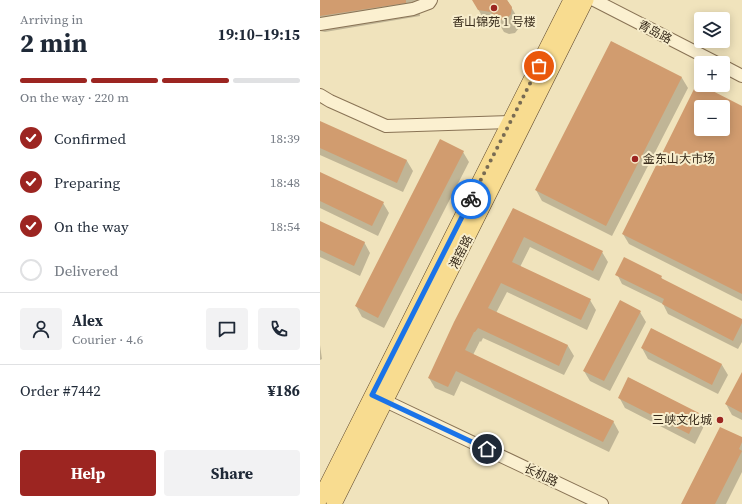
<!DOCTYPE html>
<meta charset="utf-8">
<style>
:root{--surface:#fff;--page:#f2f2f3;--text:#1f2937;--muted:#747a83;--line:#e0e1e3;--accent:#9c2521}
body{margin:0;font-family:"Source Serif 4","Noto Sans SC",serif;background:var(--page);color:var(--text);height:100vh;display:flex;flex-direction:column;font-size:15px;white-space:nowrap}
*{box-sizing:border-box;margin:0}
p{font-size:13px;color:var(--muted)}
.icon{flex:none;width:22px;height:22px;fill:none;stroke:currentColor;stroke-width:2;stroke-linecap:round;stroke-linejoin:round}
.map{position:relative;flex:1;overflow:hidden}
.panel{display:flex;flex-direction:column;background:var(--surface);width:320px}
.panel>*{flex:none}
.fabs{position:absolute;left:374px;top:12px;display:grid;gap:8px}
.fabs a{display:grid;place-items:center;width:36px;height:36px;border-radius:4px;background:var(--surface);box-shadow:0 2px 10px #0003;font-size:20px}
.pin{position:absolute;display:grid;place-items:center;width:34px;height:34px;color:#fff;margin:-17px;border:2px solid #fff;border-radius:50%;box-shadow:0 1px 4px #0007}
.courier{position:absolute;display:grid;place-items:center;width:40px;height:40px;margin:-20px;border:3px solid #1a73e8;border-radius:50%;background:#fff;color:#222;box-shadow:0 1px 5px #0007}
.summary em{font-style:normal;font-weight:700}
.summary div{display:flex;flex-direction:column-reverse}
.summary{display:flex;align-items:center;justify-content:space-between;height:68px;padding:0 20px}
h1{font-size:26px;font-weight:700;line-height:30px}
.bar{display:grid;grid-template-columns:repeat(4,1fr);gap:6px 4px;align-content:center;height:48px;padding:0 20px}
.bar i{height:5px;border-radius:3px;background:var(--line)}
.bar .active{background:var(--accent)}
.bar p{grid-column:span 4}
.line{display:flex;align-items:center;gap:10px;padding:0 20px;border-top:1px solid var(--line)}
.line div{flex:1}
.round{display:grid;place-items:center;flex:none;width:42px;height:42px;border-radius:4px;background:var(--page)}
ol{padding:0 20px;list-style:none}
li{display:flex;align-items:center;gap:12px;height:44px}
li p{margin-inline-start:auto}
li .icon{padding:4px;border-radius:50%;background:var(--accent);color:#fff;stroke-width:4}
li:last-child{color:var(--muted)}
li i{width:22px;height:22px;border:2px solid var(--line);border-radius:50%}
.primary-button{display:flex;gap:8px;margin-top:auto;padding:8px 20px}
.primary-button a{flex:1;height:46px;border-radius:4px;background:var(--accent);color:#fff;font-size:16px;font-weight:700;line-height:46px;text-align:center}
.primary-button a+a{background:var(--page);color:var(--text)}
main{display:flex;flex:1;min-height:0}
.map>svg:first-child{display:block}
.shadow{fill:#0003;fill-rule:evenodd}
.building{fill:#d19c6f;fill-rule:evenodd}
.lines{fill:none;stroke-linecap:round;stroke-linejoin:round}
.minor-casing{stroke:#897355;stroke-width:14}
.major-casing{stroke:#56402a;stroke-width:16}
.minor{stroke:#fbf0d0;stroke-width:12}
.major{stroke:#f8dc90;stroke-width:15}
.done{stroke:#786b53;stroke-width:4;stroke-dasharray:0 7.2}
.route{stroke:#1a73e8;stroke-width:5}
.poi-dot{fill:#9c2521;stroke:#f7edcc;stroke-width:1.5}
.labels{text-anchor:middle;stroke-width:4;stroke-linejoin:round;paint-order:stroke}
.poi-label{font-size:12px;fill:#372a1a;stroke:#f7edcc}
.street-label{font-size:12px;fill:#372a1a;stroke:#f7edcc}
</style>
<main>
<section class="panel">
<div class="summary"><div><h1>2 min</h1><p>Arriving in</p></div><em>19:10–19:15</em></div>
<div class="bar"><i class="active"></i><i class="active"></i><i class="active"></i><i></i><p>On the way · 220 m</p></div>
<ol>
<li><svg class="icon" aria-label="check" viewBox="0 0 24 24"><path d="M5 12l5 5 9-10"/></svg>Confirmed<p>18:39</p></li>
<li><svg class="icon" aria-label="check" viewBox="0 0 24 24"><path d="M5 12l5 5 9-10"/></svg>Preparing<p>18:48</p></li>
<li><svg class="icon" aria-label="check" viewBox="0 0 24 24"><path d="M5 12l5 5 9-10"/></svg>On the way<p>18:54</p></li>
<li><i></i>Delivered</li>
</ol>
<div class="line" style="height:72px"><a class="round"><svg class="icon" aria-label="person" viewBox="0 0 24 24"><circle cx="12" cy="8" r="4"/><path d="M4 21q1-7 8-7t8 7"/></svg></a><div><b>Alex</b><p>Courier · 4.6</p></div><a class="round"><svg class="icon" aria-label="chat" viewBox="0 0 24 24"><path d="M4 5h16v11H9l-5 4z"/></svg></a><a class="round"><svg class="icon" aria-label="phone" viewBox="0 0 24 24"><path d="M5 4h4l2 5-3 2q2 4 5 5l2-3 5 2v4C11 20 4 13 5 4z"/></svg></a></div>
<div class="line" style="height:52px"><div>Order #7442</div><b>¥186</b></div>
<div class="primary-button"><a>Help</a><a>Share</a></div>
</section>
<div class="map">
<svg width="422" height="504" viewBox="0 0 422 504">
<rect width="100%" height="100%" fill="#f0e3bc"/>
<!-- shadow -->
<path class="shadow" d="M 0,0 L 98,0 L 100,16 L 5,32 L 0,31 Z
M 153,0 L 187,0 L 200,22 L 199,28 L 195,33 L 189,34 L 184,32 L 181,27 L 167,25 Z
M 292,42 L 362,78 L 368,88 L 292,236 L 222,201 L 216,190 Z
M 377,85 L 422,107 L 422,301 L 309,244 L 303,234 ZM 381,107 L 403,107 L 403,129 L 381,129 Z
M 0,122 L 87,161 L 93,171 L 83,192 L 0,155 Z
M 121,141 L 143,152 L 149,162 L 64,328 L 42,317 L 36,306 Z
M 0,173 L 63,203 L 69,213 L 58,236 L 0,208 Z
M 193,209 L 282,252 L 288,262 L 279,281 L 210,247 L 200,267 L 270,300 L 276,310 L 267,330 L 187,292 L 176,313 L 248,346 L 254,356 L 244,375 L 163,338 L 161,342 L 160,341 L 153,355 L 293,421 L 299,432 L 289,452 L 141,381 L 134,396 L 115,388 L 109,378 Z
M 0,222 L 44,242 L 50,253 L 40,276 L 0,257 Z
M 297,274 L 341,277 L 343,280 L 422,320 L 422,342 L 418,349 L 348,314 L 343,304 L 302,284 Z
M 320,312 L 326,322 L 290,391 L 270,381 L 264,371 Z
M 332,329 L 402,365 L 408,375 L 398,394 L 328,359 L 322,348 Z
M 0,345 L 2,359 L 0,360 Z
M 422,374 L 422,420 L 412,415 L 406,404 Z
M 309,378 L 379,414 L 385,424 L 375,444 L 305,408 L 299,397 Z
M 422,439 L 422,472 L 406,504 L 363,504 Z"/>
<!-- building -->
<path class="building" d="M 0,0 L 86,0 L 86,3 L 0,16 Z
M 152,0 L 187,0 L 192,7 L 191,14 L 187,18 L 180,20 L 175,17 L 171,12 L 158,10 Z
M 291,41 L 362,77 L 286,226 L 215,190 Z
M 377,83 L 422,106 L 422,294 L 302,234 ZM 381,107 L 403,107 L 403,129 L 381,129 Z
M 0,121 L 87,160 L 77,183 L 0,148 Z
M 120,139 L 144,151 L 58,318 L 35,306 Z
M 0,172 L 64,202 L 52,226 L 0,201 Z
M 193,208 L 283,251 L 273,271 L 204,237 L 192,262 L 271,299 L 261,320 L 181,283 L 168,308 L 248,345 L 239,366 L 158,328 L 155,332 L 154,332 L 145,350 L 294,421 L 283,442 L 136,371 L 128,387 L 108,378 L 134,322 Z
M 0,221 L 45,242 L 34,266 L 0,250 Z
M 304,257 L 342,276 L 341,278 L 422,319 L 422,323 L 413,341 L 342,304 L 344,299 L 295,275 Z
M 300,300 L 321,311 L 284,381 L 263,371 Z
M 331,328 L 402,364 L 392,385 L 321,348 Z
M 422,372 L 422,413 L 405,404 Z
M 308,377 L 379,413 L 369,434 L 298,398 Z
M 400,427 L 422,437 L 422,442 L 419,449 L 422,451 L 395,504 L 361,504 Z"/>
<g class="lines">
<!-- minor casing -->
<g class="minor-casing">
<path id="minor" d="M 274,0 L 397,63
M 0,24 L 93,9 L 109,3 L 111,0
M 403,66 L 422,76
M 0,95 L 10,101 L 66,126 L 190,122
M 59,398 L 282,504"/>
</g>
<!-- major casing -->
<g class="major-casing">
<path id="major" d="M 0,499 L 251,0
M 14,504 L 266,0"/>
</g>
<!-- minor -->
<use href="#minor" class="minor"/>
<!-- major -->
<use href="#major" class="major"/>
</g>
<g class="lines">
<!-- done -->
<path class="done" d="M 151,199 L 219,66"/>
<!-- route -->
<path class="route" d="M 151,199 L 52,395 L 167,449"/>
</g>
<!-- markers -->
<g class="poi-dot">
<circle cx="174" cy="8" r="4"/>
<circle cx="315" cy="159" r="4"/>
<circle cx="400" cy="420" r="4"/>
</g>
<g class="labels">
<!-- poi labels -->
<g class="poi-label">
<text x="174" y="26">香山锦苑 1 号楼</text>
<text x="323" y="163" text-anchor="start">金东山大市场</text>
<text x="392" y="424" text-anchor="end">三峡文化城</text>
</g>
<!-- street labels -->
<g class="street-label">
<text transform="translate(335 32) rotate(27)" y="4">青岛路</text>
<text transform="translate(141 252) rotate(-63)" y="4">港窑路</text>
<text transform="translate(221 475) rotate(25)" y="4">长机路</text>
</g>
</g>
</svg>
<div class="fabs">
<a><svg class="icon" aria-label="layers" viewBox="0 0 24 24"><path d="M12 4l9 5-9 5-9-5zM3 14l9 5 9-5"/></svg></a>
<a>+</a>
<a>−</a>
</div>
<div class="pin" style="left:219px;top:66px;background:#ea580c"><svg class="icon" aria-label="bag" viewBox="0 0 24 24"><path d="M5 8h14l-1 12H6zM9 8a3 3 0 0 1 6 0"/></svg></div>
<div class="pin" style="left:167px;top:449px;background:#1f2937"><svg class="icon" aria-label="home" viewBox="0 0 24 24"><path d="M3 11l9-7 9 7M6 9v11h12V9"/></svg></div>
<div class="courier" style="left:151px;top:199px"><svg class="icon" aria-label="bike" viewBox="0 0 24 24"><circle cx="6" cy="16" r="4"/><circle cx="18" cy="16" r="4"/><path d="M6 16l4-8h5l3 8M10 8l3 8H6M13 5h3"/></svg></div>
</div>
</main>
